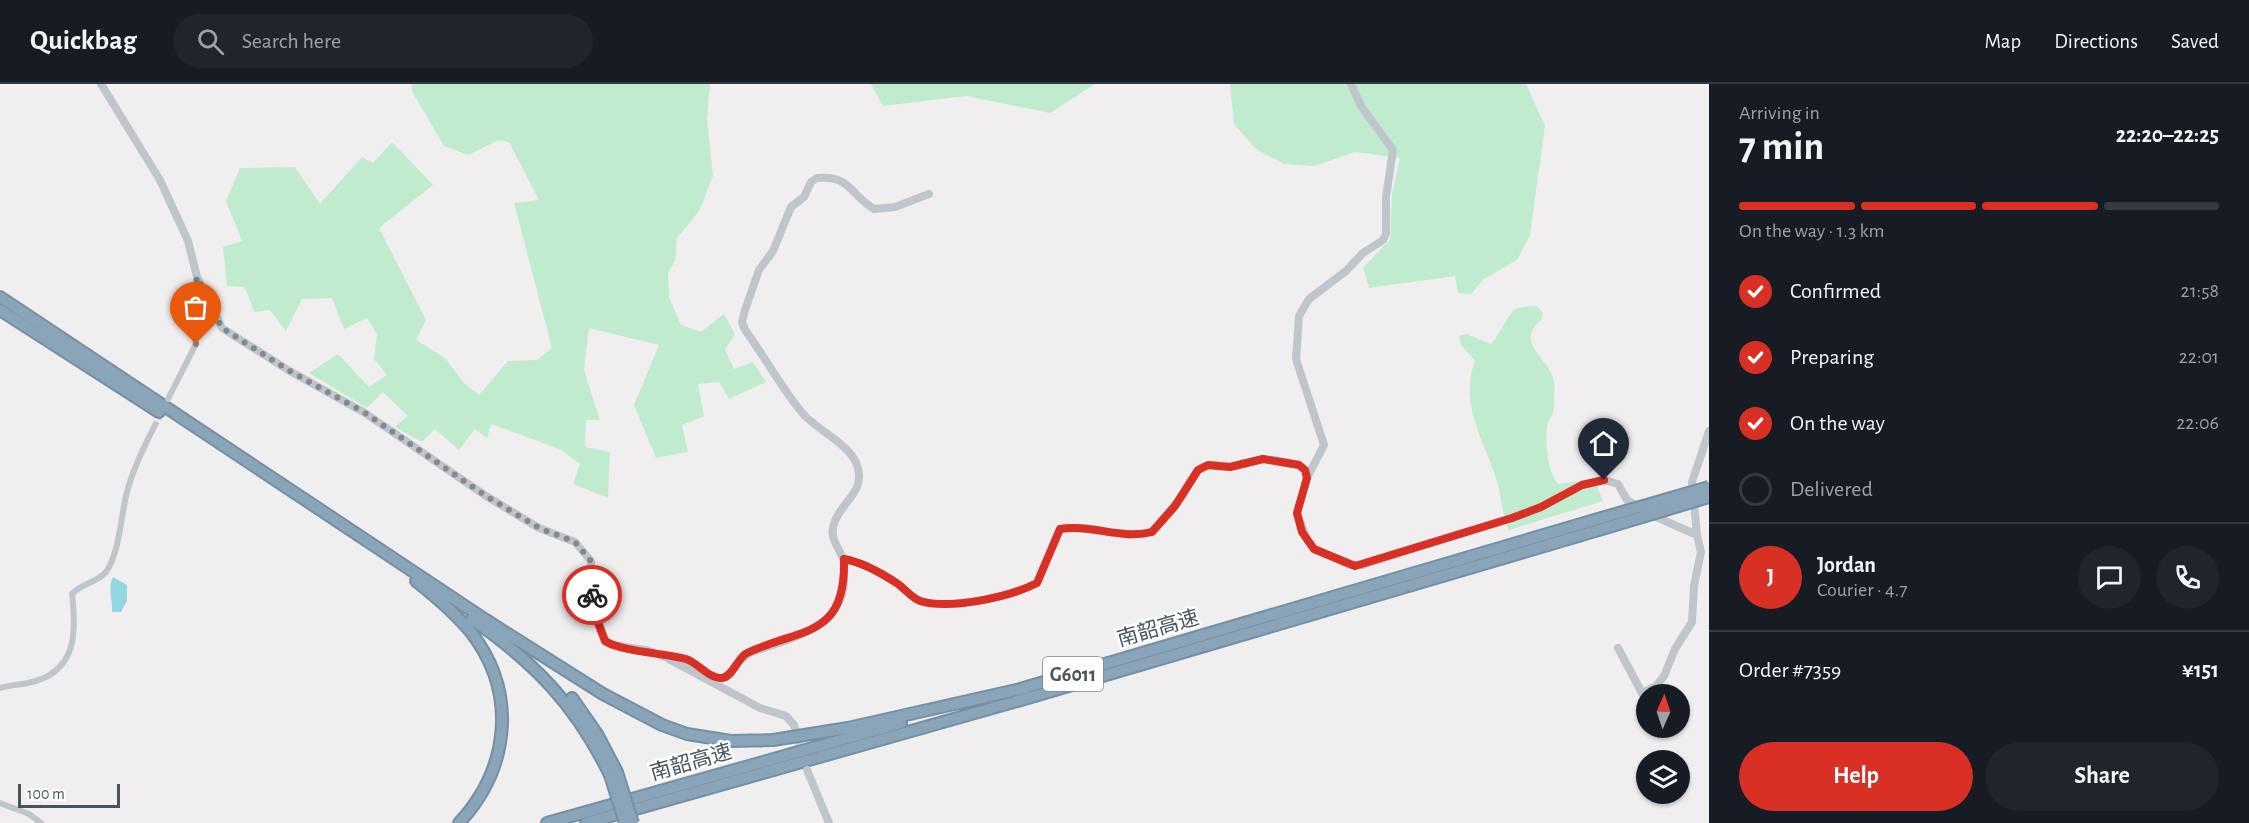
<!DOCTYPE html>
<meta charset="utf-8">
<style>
:root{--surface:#171b24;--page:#20242c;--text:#f1f3f6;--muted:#9ea1a6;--line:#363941;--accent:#d93025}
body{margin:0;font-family:"Alegreya Sans","Noto Sans SC",sans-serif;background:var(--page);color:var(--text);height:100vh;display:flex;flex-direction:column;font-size:22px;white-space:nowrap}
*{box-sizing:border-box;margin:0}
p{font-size:20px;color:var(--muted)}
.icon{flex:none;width:33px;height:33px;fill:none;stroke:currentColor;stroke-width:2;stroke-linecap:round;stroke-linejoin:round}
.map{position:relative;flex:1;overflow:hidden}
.drawer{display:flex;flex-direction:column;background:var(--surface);width:540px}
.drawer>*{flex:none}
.needle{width:39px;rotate:3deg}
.fabs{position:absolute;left:1636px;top:600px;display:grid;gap:12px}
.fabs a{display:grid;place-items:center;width:54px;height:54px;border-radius:50%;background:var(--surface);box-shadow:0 2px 4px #0004;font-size:30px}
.scale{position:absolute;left:18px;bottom:15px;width:102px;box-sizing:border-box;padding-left:6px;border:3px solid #48535a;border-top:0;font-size:16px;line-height:21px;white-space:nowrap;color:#48535a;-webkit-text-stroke:4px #fff;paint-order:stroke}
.pin{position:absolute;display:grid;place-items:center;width:51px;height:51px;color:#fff;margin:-62px -26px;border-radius:50% 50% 50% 0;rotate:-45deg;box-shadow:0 0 6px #0007}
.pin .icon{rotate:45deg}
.courier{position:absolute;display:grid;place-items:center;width:60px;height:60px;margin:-30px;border:4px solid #d93025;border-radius:50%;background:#fff;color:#222;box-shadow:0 2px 8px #0007}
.head em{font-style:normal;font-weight:600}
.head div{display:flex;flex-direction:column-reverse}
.head{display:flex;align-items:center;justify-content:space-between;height:102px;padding:0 30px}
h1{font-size:39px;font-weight:600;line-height:45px}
.bar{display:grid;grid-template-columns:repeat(4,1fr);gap:9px 6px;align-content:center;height:72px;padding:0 30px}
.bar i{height:8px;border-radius:4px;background:var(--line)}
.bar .selected{background:var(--accent)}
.bar p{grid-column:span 4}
.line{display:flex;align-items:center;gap:15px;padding:0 30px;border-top:2px solid var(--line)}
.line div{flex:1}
.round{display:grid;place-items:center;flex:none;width:63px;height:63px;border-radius:32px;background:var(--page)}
ol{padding:0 30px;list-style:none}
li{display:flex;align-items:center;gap:18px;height:66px}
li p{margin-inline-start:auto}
li .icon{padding:6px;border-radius:50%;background:var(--accent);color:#fff;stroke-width:4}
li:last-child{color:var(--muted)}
li i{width:33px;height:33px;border:3px solid var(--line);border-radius:50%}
.cta{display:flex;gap:12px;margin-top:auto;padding:12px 30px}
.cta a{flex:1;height:69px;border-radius:36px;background:var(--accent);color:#fff;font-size:24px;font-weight:600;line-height:69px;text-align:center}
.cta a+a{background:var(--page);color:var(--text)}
header{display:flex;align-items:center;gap:36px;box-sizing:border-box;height:84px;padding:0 30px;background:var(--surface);border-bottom:2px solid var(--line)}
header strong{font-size:28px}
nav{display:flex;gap:33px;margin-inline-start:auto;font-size:21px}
.search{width:420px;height:54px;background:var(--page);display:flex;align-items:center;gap:15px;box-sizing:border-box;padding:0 21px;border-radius:33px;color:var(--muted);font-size:22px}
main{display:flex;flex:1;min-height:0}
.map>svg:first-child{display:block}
.green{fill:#c0ebce}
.water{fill:#91d7e4}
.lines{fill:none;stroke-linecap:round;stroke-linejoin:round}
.minor-tunnel{stroke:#c7c7ca;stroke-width:6;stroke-dasharray:6 3;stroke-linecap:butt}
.tertiary-tunnel{stroke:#c7c7ca;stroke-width:8;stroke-dasharray:8 4;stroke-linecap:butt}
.motorway-casing{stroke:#758fa5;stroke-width:14}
.minor{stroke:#bec6cc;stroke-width:6}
.tertiary{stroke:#bec6cc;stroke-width:8}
.motorway{stroke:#8aa4b9;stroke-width:10}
.motorway-bridge-casing{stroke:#758fa5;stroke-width:14;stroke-linecap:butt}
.motorway-bridge{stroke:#8aa4b9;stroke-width:10}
.done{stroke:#83898e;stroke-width:6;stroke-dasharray:0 10.8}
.route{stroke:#d93025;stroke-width:8}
.labels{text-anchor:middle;stroke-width:5;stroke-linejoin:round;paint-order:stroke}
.shield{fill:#fff;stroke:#7f878c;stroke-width:1.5}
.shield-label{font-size:20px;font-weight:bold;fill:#48535a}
.street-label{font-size:21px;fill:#48535a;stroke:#fff}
</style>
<header>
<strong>Quickbag</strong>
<div class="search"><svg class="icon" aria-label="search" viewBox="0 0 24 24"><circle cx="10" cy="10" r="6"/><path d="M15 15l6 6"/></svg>Search here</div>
<nav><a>Map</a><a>Directions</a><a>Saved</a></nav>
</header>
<main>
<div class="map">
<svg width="1709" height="739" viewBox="0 0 1709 739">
<rect width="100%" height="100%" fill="#f1eeef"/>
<!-- green -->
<path class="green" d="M 411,0 L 710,0 L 707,35 L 713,92 L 699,127 L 677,154 L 675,177 L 668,189 L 669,213 L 681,241 L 701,248 L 724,230 L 735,250 L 725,266 L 734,285 L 753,278 L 766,298 L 729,315 L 719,298 L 698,300 L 704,332 L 682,341 L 688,368 L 656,374 L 634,321 L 659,261 L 589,244 L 584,286 L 600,336 L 586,336 L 585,363 L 610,368 L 608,414 L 573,400 L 580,380 L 560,365 L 491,340 L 487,354 L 475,345 L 459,366 L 435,345 L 422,358 L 395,343 L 408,332 L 383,308 L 367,324 L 309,289 L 338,270 L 369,303 L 387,291 L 374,275 L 377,250 L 367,234 L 344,245 L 332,214 L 302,215 L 286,247 L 270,226 L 254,228 L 245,203 L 227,202 L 223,163 L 242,157 L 226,117 L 240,84 L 295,83 L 320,120 L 362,73 L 373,79 L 392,58 L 433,101 L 379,144 L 426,236 L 416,256 L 445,274 L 464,299 L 479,311 L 508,277 L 537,276 L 552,264 L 514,119 L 539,116 L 509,58 L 499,56 L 468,71 L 444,62 L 413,9 Z
M 871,0 L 1095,0 L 1050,29 L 966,12 L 883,22 Z
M 1230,0 L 1526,0 L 1545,42 L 1530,151 L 1517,176 L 1484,195 L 1471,210 L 1458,209 L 1455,192 L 1369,204 L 1363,183 L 1390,156 L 1392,110 L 1400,74 L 1355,68 L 1314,82 L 1284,80 L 1256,65 L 1234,40 Z
M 1537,222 L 1543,229 L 1542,235 C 1512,259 1551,275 1554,298 C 1555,300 1554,322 1554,325 C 1553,331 1548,336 1547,342 C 1545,359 1547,387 1558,400 L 1594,395 L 1603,417 L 1509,446 C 1502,431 1502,417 1498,401 C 1486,359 1458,321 1475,277 L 1461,261 L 1459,252 L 1466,250 L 1491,260 C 1500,251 1508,228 1517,224 C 1523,222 1531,223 1537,222 Z"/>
<!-- water -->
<path class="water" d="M 113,493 L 127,501 L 127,517 L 121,528 L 112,528 C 113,516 107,503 113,493 Z"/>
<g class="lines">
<!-- minor-tunnel -->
<path class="minor-tunnel" d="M 154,343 L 163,326"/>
<!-- tertiary-tunnel -->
<path class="tertiary-tunnel" d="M 794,641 L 803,671"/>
<!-- motorway casing -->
<g class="motorway-casing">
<path id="motorway" d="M 0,213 L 486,536 L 603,610 L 662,641 L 687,650 L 731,657 L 773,656 L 848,644 L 1025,604
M 0,226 L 159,328
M 416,497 C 435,512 454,528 470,547 C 518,608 510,684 459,739
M 472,535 C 535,579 576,621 610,691
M 1020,605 L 1598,435
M 572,614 L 597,650 L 617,688
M 547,739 L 901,639
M 586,739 L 1028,614 L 1602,445"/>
</g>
<!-- minor -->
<path class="minor" d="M 168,315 L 196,260 L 192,226 L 197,193
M 0,604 C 9,601 19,601 28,599 C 76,589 77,551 72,510 C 81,499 97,499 106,488 C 119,470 121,433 126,412 C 132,387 143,365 154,343
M 0,719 L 29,730 L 41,739"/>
<!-- tertiary -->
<path class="tertiary" d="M 101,0 L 160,96 L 188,157 L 197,193 L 222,244 L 288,286 L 365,329 L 486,412 L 539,444 L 575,458 L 591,477 L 595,528 L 605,557 L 611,561 L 646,566 L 665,573 L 760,624 L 786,632 L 794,641
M 1307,394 L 1324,361 L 1296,275 L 1299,232 L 1309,215 L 1346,187 L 1363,169 L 1383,156 L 1386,150 L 1386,113 L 1393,66 L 1361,22 L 1351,0
M 1697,451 L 1692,398 L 1709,347
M 844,475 C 861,478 883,490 898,500 C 905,505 911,514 920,517 C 950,526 1010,513 1037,499 L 1060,445 C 1090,440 1123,456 1152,448 L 1182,412 L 1198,386 L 1208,381 L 1230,383 L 1263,375 L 1284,378 L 1299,381 L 1305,386 L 1307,394 L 1297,429 L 1307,456 L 1314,465 L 1327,471 L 1350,481 L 1362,481 L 1512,434 L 1541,423 L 1582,401 L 1604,396 L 1618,400 L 1627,416 L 1654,432 L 1697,451 L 1701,468 L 1694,502 L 1692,538 L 1675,565 L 1664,592 L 1656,602 L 1642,609 L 1618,564
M 667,573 C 694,571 703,594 720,594 C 731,594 738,572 754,567 C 791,555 846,542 844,493 C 844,488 845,480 843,475 C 838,461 828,454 835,437 C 843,416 866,408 857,381 C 850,361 820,347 805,332 C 782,306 766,274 745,246 L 742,238 L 745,226 L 759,186 L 773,167 L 791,123 L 804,113 L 811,98 L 817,94 C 851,91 850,111 874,125 L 895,123 L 929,110
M 807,686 L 829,739"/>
<!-- motorway -->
<use href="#motorway" class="motorway"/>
<!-- motorway-bridge casing -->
<g class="motorway-bridge-casing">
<path id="motorway-bridge" d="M 1598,435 L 1709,403
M 1602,445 L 1709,413
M 617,688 L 633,739
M 610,691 L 625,739"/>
</g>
<!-- motorway-bridge -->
<use href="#motorway-bridge" class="motorway-bridge"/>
</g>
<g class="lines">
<!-- done -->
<path class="done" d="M 196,260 L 192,226 L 197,193 L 222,244 L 288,286 L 365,329 L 486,412 L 539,444 L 575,458 L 591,477 L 592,511"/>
<!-- route -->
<path class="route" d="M 592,511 L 594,528 L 605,557 C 623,568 665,569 686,575 C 697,578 709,595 722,594 C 733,593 737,574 747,569 C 802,543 846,555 844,475 C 861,478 883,490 898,500 C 905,505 912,514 920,517 C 950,526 1010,513 1037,499 L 1060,445 C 1090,440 1123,456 1152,448 L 1175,422 L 1198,386 L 1208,381 L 1230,383 L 1263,375 L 1299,381 L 1305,386 L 1307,394 L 1297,429 L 1302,448 L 1314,465 L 1355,482 L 1512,434 L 1541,423 L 1582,401 L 1604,396"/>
</g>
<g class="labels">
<!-- shield labels -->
<rect class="shield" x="1043" y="573" width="60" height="34" rx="4.5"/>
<g class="shield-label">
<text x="1073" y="597">G6011</text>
</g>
<!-- street labels -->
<g class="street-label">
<text transform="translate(1158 544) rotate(-16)" y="7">南韶高速</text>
<text transform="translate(691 678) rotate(-16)" y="7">南韶高速</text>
</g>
</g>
</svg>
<div class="fabs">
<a><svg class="needle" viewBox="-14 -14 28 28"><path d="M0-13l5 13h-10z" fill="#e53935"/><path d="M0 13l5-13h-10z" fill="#9ea1a6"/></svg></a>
<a><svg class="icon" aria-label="layers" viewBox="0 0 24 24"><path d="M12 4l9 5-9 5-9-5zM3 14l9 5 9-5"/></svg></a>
</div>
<div class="scale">100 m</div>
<div class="pin" style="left:196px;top:260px;background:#ea580c"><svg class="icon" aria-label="bag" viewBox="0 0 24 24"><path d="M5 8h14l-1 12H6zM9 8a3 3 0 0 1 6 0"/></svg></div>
<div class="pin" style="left:1604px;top:396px;background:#1f2937"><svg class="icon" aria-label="home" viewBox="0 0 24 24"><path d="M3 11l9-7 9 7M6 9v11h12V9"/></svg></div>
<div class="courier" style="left:592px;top:511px"><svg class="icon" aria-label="bike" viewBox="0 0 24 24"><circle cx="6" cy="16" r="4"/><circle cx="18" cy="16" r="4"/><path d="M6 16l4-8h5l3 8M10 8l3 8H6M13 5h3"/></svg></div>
</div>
<section class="drawer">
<div class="head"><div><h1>7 min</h1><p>Arriving in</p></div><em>22:20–22:25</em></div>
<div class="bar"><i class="selected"></i><i class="selected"></i><i class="selected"></i><i></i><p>On the way · 1.3 km</p></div>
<ol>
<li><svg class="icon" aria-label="check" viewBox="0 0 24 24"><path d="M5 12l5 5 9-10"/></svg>Confirmed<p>21:58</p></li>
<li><svg class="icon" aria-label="check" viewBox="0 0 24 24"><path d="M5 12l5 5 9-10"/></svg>Preparing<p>22:01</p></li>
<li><svg class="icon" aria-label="check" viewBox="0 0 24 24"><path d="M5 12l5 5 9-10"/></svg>On the way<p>22:06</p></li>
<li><i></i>Delivered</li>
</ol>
<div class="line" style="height:108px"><b class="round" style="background:var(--accent);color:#fff">J</b><div><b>Jordan</b><p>Courier · 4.7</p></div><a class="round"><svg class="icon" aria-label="chat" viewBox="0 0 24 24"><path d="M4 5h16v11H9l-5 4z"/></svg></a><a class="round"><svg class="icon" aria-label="phone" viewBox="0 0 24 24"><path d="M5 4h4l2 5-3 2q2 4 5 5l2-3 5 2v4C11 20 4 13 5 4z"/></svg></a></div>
<div class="line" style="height:78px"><div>Order #7359</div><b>¥151</b></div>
<div class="cta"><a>Help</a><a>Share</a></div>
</section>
</main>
